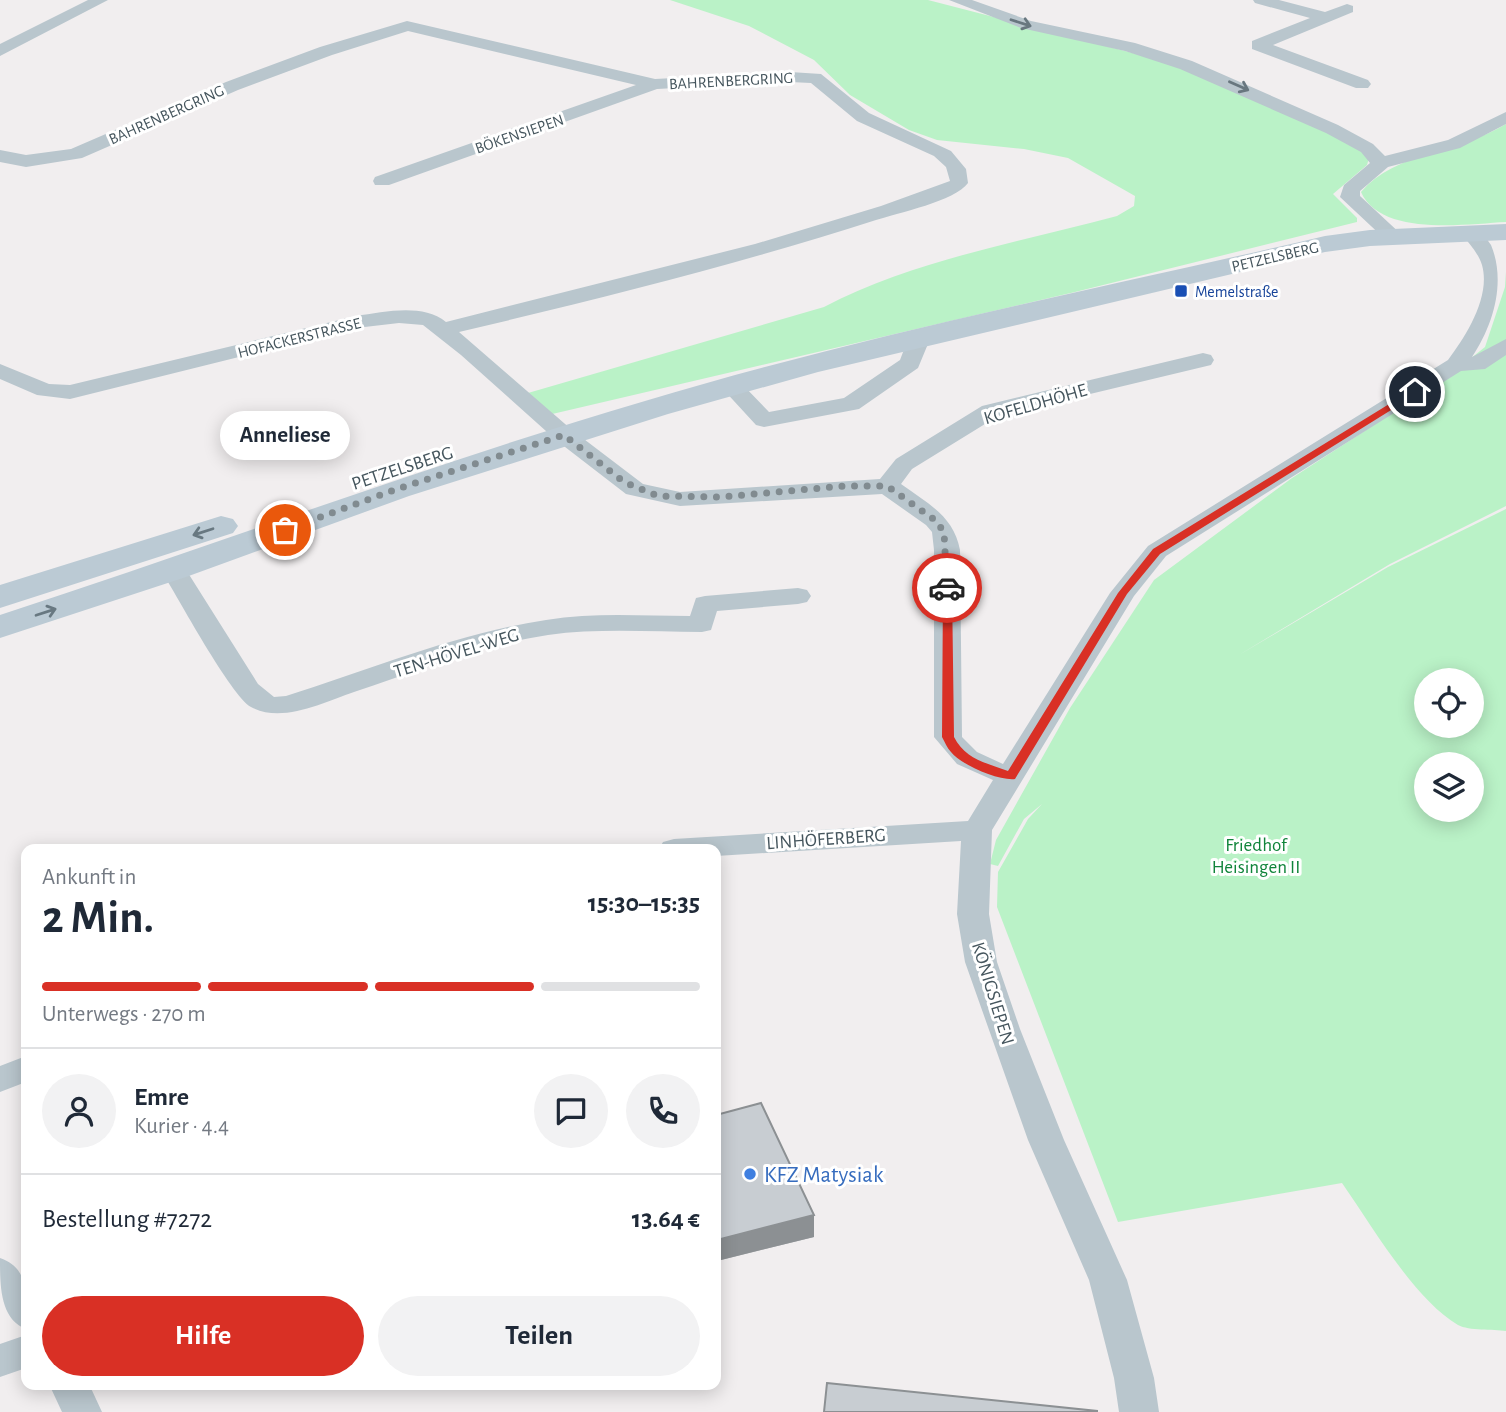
<!DOCTYPE html>
<html lang="de">
<meta charset="utf-8">
<style>
:root{--surface:#fff;--page:#f2f2f3;--text:#1f2937;--muted:#747a83;--line:#e0e1e3;--accent:#d93025}
body{margin:0;font-family:"Alegreya Sans",sans-serif;background:var(--page);color:var(--text);height:100vh;display:flex;flex-direction:column;font-size:26px;white-space:nowrap}
*{box-sizing:border-box;margin:0}
p{font-size:23px;color:var(--muted)}
.icon{flex:none;width:38px;height:38px;fill:none;stroke:currentColor;stroke-width:2;stroke-linecap:round;stroke-linejoin:round}
.map{position:relative;flex:1;overflow:hidden}
.sheet{position:absolute;left:21px;top:844px;width:700px;height:546px;display:flex;flex-direction:column;background:var(--surface);border-radius:14px;box-shadow:0 4px 18px #0003}
.sheet>*{flex:none}
.controls{position:absolute;left:1414px;top:668px;display:grid;gap:14px}
.controls a{display:grid;place-items:center;width:70px;height:70px;border-radius:50%;background:var(--surface);box-shadow:0 4px 18px #0003;font-size:35px}
.pin{position:absolute;display:grid;place-items:center;width:60px;height:60px;color:#fff;margin:-30px;border:4px solid #fff;border-radius:50%;box-shadow:0 2px 7px #0007}
.courier{position:absolute;display:grid;place-items:center;width:70px;height:70px;margin:-35px;border:5px solid #d93025;border-radius:50%;background:#fff;color:#222;box-shadow:0 2px 9px #0007}
.bubble{position:absolute;height:49px;border-radius:24px;background:var(--surface);box-shadow:0 4px 18px #0003;font-size:23px;font-weight:700;line-height:49px;text-align:center}
.headline em{font-style:normal;font-weight:700}
.headline div{display:flex;flex-direction:column-reverse}
.headline{display:flex;align-items:center;justify-content:space-between;height:119px;padding:0 21px}
h1{font-size:46px;font-weight:700;line-height:52px}
.bar{display:grid;grid-template-columns:repeat(4,1fr);gap:10px 7px;align-content:center;height:84px;padding:0 21px}
.bar i{height:9px;border-radius:5px;background:var(--line)}
.bar .on{background:var(--accent)}
.bar p{grid-column:span 4}
.line{display:flex;align-items:center;gap:18px;padding:0 21px;border-top:2px solid var(--line)}
.line div{flex:1}
.round{display:grid;place-items:center;flex:none;width:74px;height:74px;border-radius:37px;background:var(--page)}
.primary-button{display:flex;gap:14px;margin-top:auto;padding:14px 21px}
.primary-button a{flex:1;height:80px;border-radius:42px;background:var(--accent);color:#fff;font-size:28px;font-weight:700;line-height:80px;text-align:center}
.primary-button a+a{background:var(--page);color:var(--text)}
.map>svg:first-child{display:block}
.green{fill:#baf2c7;fill-rule:evenodd}
.lines{fill:none;stroke-linecap:round;stroke-linejoin:round}
.street{fill:#b9c6cd;fill-rule:evenodd}
.secondary{fill:#bbcad4;fill-rule:evenodd}
.wall{fill:#acb0b5}
.shaded-wall{fill:#8c9093}
.building{fill:#c8cdd2;stroke:#8c9093;stroke-width:2}
.oneway{stroke:#68777f}
.oneway2{stroke:#687881}
.route{fill:#d93025}
.done{stroke:#818b90;stroke-width:7;stroke-dasharray:0 12.6}
.transit-dot{fill:#1a4fb4;stroke:#fff;stroke-width:2.5}
.shop-dot{fill:#3f7fe0;stroke:#fff;stroke-width:2.5}
.labels{text-anchor:middle;stroke-width:6;stroke-linejoin:round;paint-order:stroke}
.far-street-label{font-size:16px;fill:#45555d;stroke:#fff}
.far-transit-label{font-size:16px;fill:#164399;stroke:#fff;text-anchor:start}
.street-label{font-size:19px;fill:#45555d;stroke:#fff}
.park-label{font-size:19px;fill:#10843a;stroke:#fff}
.near-shop-label{font-size:23px;fill:#366cbe;stroke:#fff;text-anchor:start}
</style>
<div class="map">
<svg width="1506" height="1412" viewBox="0 0 1506 1412">
<rect width="100%" height="100%" fill="#f1eeef"/>
<!-- green -->
<path class="green" d="M 670,0 L 928,0 L 1179,65 L 1351,141 L 1369,158 L 1367,165 L 1333,194 L 1357,218 L 1357,222 L 1075,292 L 548,415 L 528,393 L 824,307 C 914,260 1020,242 1117,216 L 1134,206 L 1135,196 L 1068,158 L 1024,149 L 937,140 L 909,130 L 850,95 L 814,60 L 749,26 Z
M 1506,124 L 1506,222 C 1466,224 1381,237 1361,192 C 1396,151 1459,153 1506,124 Z
M 1506,272 L 1506,506 L 1390,564 L 1239,655 L 1388,567 L 1506,509 L 1506,1331 C 1493,1329 1469,1331 1458,1325 C 1414,1299 1372,1226 1342,1183 L 1118,1222 L 997,907 L 998,872 L 1028,819 L 1042,804 L 1024,819 L 998,866 L 990,864 L 996,840 L 1070,708 L 1154,580 L 1292,478 L 1445,379 L 1485,347 L 1505,287 ZM 1426,681 L 1472,681 L 1472,726 L 1426,726 ZM 1426,765 L 1472,765 L 1472,810 L 1426,810 Z"/>
<g class="lines">
<!-- street -->
<path class="street" d="M 88,0 L 108,0 L 0,56 L 0,44 Z
M 949,0 L 972,0 L 1031,21 L 1135,43 L 1192,61 L 1338,125 L 1373,144 L 1385,156 L 1448,140 L 1506,112 L 1506,124 L 1460,148 L 1388,167 L 1360,191 L 1360,196 L 1404,237 L 1394,243 L 1387,241 L 1340,197 L 1344,185 L 1370,163 L 1361,152 L 1326,133 L 1180,69 L 1125,51 L 1021,28 Z
M 1253,0 L 1279,0 L 1325,12 L 1347,4 L 1353,6 L 1353,12 L 1273,45 L 1368,80 L 1371,84 L 1368,88 L 1356,88 L 1252,49 L 1252,41 L 1310,18 L 1255,3 Z
M 407,21 L 655,79 L 790,72 L 821,74 L 869,113 L 951,151 L 966,169 L 968,183 C 955,201 898,213 876,220 C 739,264 599,299 459,332 L 572,430 L 643,484 L 680,492 L 880,479 L 896,459 L 982,406 L 1203,353 L 1211,355 L 1214,360 L 1211,365 L 998,416 L 912,469 L 901,484 C 927,503 954,516 960,550 L 962,737 L 977,752 L 1003,764 L 1110,593 L 1148,546 L 1448,360 C 1466,336 1491,297 1482,265 C 1478,252 1468,243 1461,233 L 1471,227 C 1481,229 1485,237 1491,245 C 1506,281 1494,324 1472,357 L 1506,339 L 1506,355 L 1485,369 L 1461,371 L 1166,556 L 1134,596 L 992,830 L 989,914 L 997,962 L 1020,1029 L 1064,1140 L 1127,1280 L 1154,1378 L 1159,1412 L 1119,1412 L 1114,1378 L 1089,1280 L 1028,1140 L 965,962 L 957,914 L 961,841 L 716,856 L 716,849 L 659,849 L 663,842 L 674,839 L 968,821 L 993,780 L 957,764 L 934,737 L 934,550 L 932,532 L 926,525 L 882,494 L 680,506 L 626,494 L 556,440 L 461,355 L 423,325 L 399,323 L 356,328 L 70,399 L 37,395 L 0,379 L 0,364 L 49,384 L 70,385 L 356,316 C 385,312 422,303 446,322 L 755,244 L 881,206 L 950,181 L 946,167 L 934,156 L 857,121 L 811,83 L 790,82 L 657,89 L 389,185 L 375,185 L 373,181 L 375,177 L 636,85 L 408,31 L 332,55 L 238,90 L 82,158 L 26,167 L 0,162 L 0,150 L 26,155 L 71,149 L 226,82 L 320,47 Z
M 919,333 L 930,339 L 918,368 L 859,409 L 764,427 L 756,425 L 722,388 L 733,381 L 741,383 L 769,412 L 844,398 L 900,360 L 908,339 Z
M 174,562 L 183,565 L 258,684 L 274,697 L 286,696 C 372,669 457,633 546,620 C 594,612 642,616 690,616 L 696,598 L 705,596 L 798,588 L 807,590 L 811,596 L 807,602 L 798,604 L 717,611 L 711,630 L 702,632 C 651,632 599,628 548,635 C 481,645 418,671 354,692 C 324,702 282,724 251,707 C 231,696 177,596 161,570 L 165,565 Z
M 26,1056 L 26,1082 L 0,1092 L 0,1066 Z
M 0,1258 C 32,1269 26,1300 26,1329 C 0,1319 0,1286 0,1258 Z
M 26,1335 L 26,1368 L 0,1377 L 0,1344 Z
M 49,1384 L 89,1384 L 102,1412 L 62,1412 Z"/>
<!-- secondary -->
<path class="secondary" d="M 1506,224 L 1506,240 L 1370,246 L 1325,252 L 818,372 L 668,414 L 409,496 L 186,577 L 0,638 L 0,615 C 215,545 427,465 645,401 C 868,334 1098,289 1325,236 L 1370,230 Z
M 221,516 L 233,519 L 238,526 L 233,533 L 0,608 L 0,585 Z"/>
</g>
<!-- wall -->
<path class="wall" d="M 716,1115 L 814,1215 L 814,1237 L 717,1261 L 716,1258 Z"/>
<!-- shaded-wall -->
<path class="shaded-wall" d="M 814,1215 L 814,1237 L 717,1261 L 717,1240 Z"/>
<!-- building -->
<path class="building" d="M 761,1103 L 814,1215 L 717,1240 L 716,1237 L 716,1115 Z
M 827,1383 L 1097,1411 L 1097,1412 L 824,1412 Z"/>
<!-- one-way arrows -->
<defs><path id="oneway-shaft" d="M-6 0H5M1.5-3L5.5 0L1.5 3" fill="none" stroke-width="1.6" stroke-linecap="round" stroke-linejoin="round" transform="scale(1.75)"/></defs>
<g class="oneway">
<use href="#oneway-shaft" transform="translate(1021 23) rotate(18)"/>
<use href="#oneway-shaft" transform="translate(1239 86) rotate(24)"/>
</g>
<g class="oneway2">
<use href="#oneway-shaft" transform="translate(203 532) rotate(162)"/>
<use href="#oneway-shaft" transform="translate(46 612) rotate(-18)"/>
</g>
<!-- route -->
<path class="route" d="M 1412,390 L 1420,392 L 1160,554 L 1127,594 L 1015,779 C 999,781 961,765 951,752 C 947,748 945,742 942,737 L 943,586 L 952,588 L 954,737 C 965,759 986,763 1008,771 L 1118,593 L 1153,549 Z"/>
<g class="lines">
<!-- done -->
<path class="done" d="M 285,530 L 397,489 L 564,435 L 624,482 L 658,496 L 721,497 L 844,486 L 887,486 L 935,520 L 944,532 L 947,588"/>
</g>
<!-- markers -->
<rect class="transit-dot" x="1174" y="284" width="14" height="14" rx="3.5"/>
<circle class="shop-dot" cx="750" cy="1174" r="7"/>
<g class="labels">
<!-- far-street labels -->
<g class="far-street-label">
<text transform="translate(731 80) rotate(-3)" y="6">BAHRENBERGRING</text>
<text transform="translate(166 114) rotate(-24)" y="6">BAHRENBERGRING</text>
<text transform="translate(519 133) rotate(-19)" y="6">BÖKENSIEPEN</text>
<text transform="translate(1275 256) rotate(-13)" y="6">PETZELSBERG</text>
<text transform="translate(299 337) rotate(-14)" y="6">HOFACKERSTRASSE</text>
</g>
<!-- far-transit labels -->
<g class="far-transit-label">
<text x="1195" y="297">Memelstraße</text>
</g>
<!-- street labels -->
<g class="street-label">
<text transform="translate(1035 403) rotate(-16)" y="7">KOFELDHÖHE</text>
<text transform="translate(402 467) rotate(-18)" y="7">PETZELSBERG</text>
<text transform="translate(456 652) rotate(-17)" y="7">TEN-HÖVEL-WEG</text>
<text transform="translate(826 838) rotate(-4)" y="7">LINHÖFERBERG</text>
<text transform="translate(994 993) rotate(73)" y="7">KÖNIGSIEPEN</text>
</g>
<!-- park labels -->
<g class="park-label">
<text x="1256" y="851">Friedhof<tspan x="1256" dy="22">Heisingen II</tspan></text>
</g>
<!-- near-shop labels -->
<g class="near-shop-label">
<text x="764" y="1182">KFZ Matysiak</text>
</g>
</g>
</svg>
<div class="controls">
<a><svg class="icon" aria-label="locate" viewBox="0 0 24 24"><circle cx="12" cy="12" r="6"/><path d="M12 2v4M12 18v4M2 12h4M18 12h4"/></svg></a>
<a><svg class="icon" aria-label="layers" viewBox="0 0 24 24"><path d="M12 4l9 5-9 5-9-5zM3 14l9 5 9-5"/></svg></a>
</div>
<div class="pin" style="left:285px;top:530px;background:#ea580c"><svg class="icon" aria-label="bag" viewBox="0 0 24 24"><path d="M5 8h14l-1 12H6zM9 8a3 3 0 0 1 6 0"/></svg></div>
<div class="pin" style="left:1415px;top:392px;background:#1f2937"><svg class="icon" aria-label="home" viewBox="0 0 24 24"><path d="M3 11l9-7 9 7M6 9v11h12V9"/></svg></div>
<div class="courier" style="left:947px;top:588px"><svg class="icon" aria-label="car" viewBox="0 0 24 24"><path d="M5 17H2v-5l4-1 3-4h7l3 4 3 1v5h-3M9 17h6M6 11h13"/><circle cx="7" cy="17" r="2"/><circle cx="17" cy="17" r="2"/></svg></div>
<div class="bubble" style="left:220px;top:411px;width:130px">Anneliese</div>
<section class="sheet">
<div class="headline"><div><h1>2 Min.</h1><p>Ankunft in</p></div><em>15:30–15:35</em></div>
<div class="bar"><i class="on"></i><i class="on"></i><i class="on"></i><i></i><p>Unterwegs · 270 m</p></div>
<div class="line" style="height:126px"><a class="round"><svg class="icon" aria-label="person" viewBox="0 0 24 24"><circle cx="12" cy="8" r="4"/><path d="M4 21q1-7 8-7t8 7"/></svg></a><div><b>Emre</b><p>Kurier · 4.4</p></div><a class="round"><svg class="icon" aria-label="chat" viewBox="0 0 24 24"><path d="M4 5h16v11H9l-5 4z"/></svg></a><a class="round"><svg class="icon" aria-label="phone" viewBox="0 0 24 24"><path d="M5 4h4l2 5-3 2q2 4 5 5l2-3 5 2v4C11 20 4 13 5 4z"/></svg></a></div>
<div class="line" style="height:91px"><div>Bestellung #7272</div><b>13.64 €</b></div>
<div class="primary-button"><a>Hilfe</a><a>Teilen</a></div>
</section>
</div>
